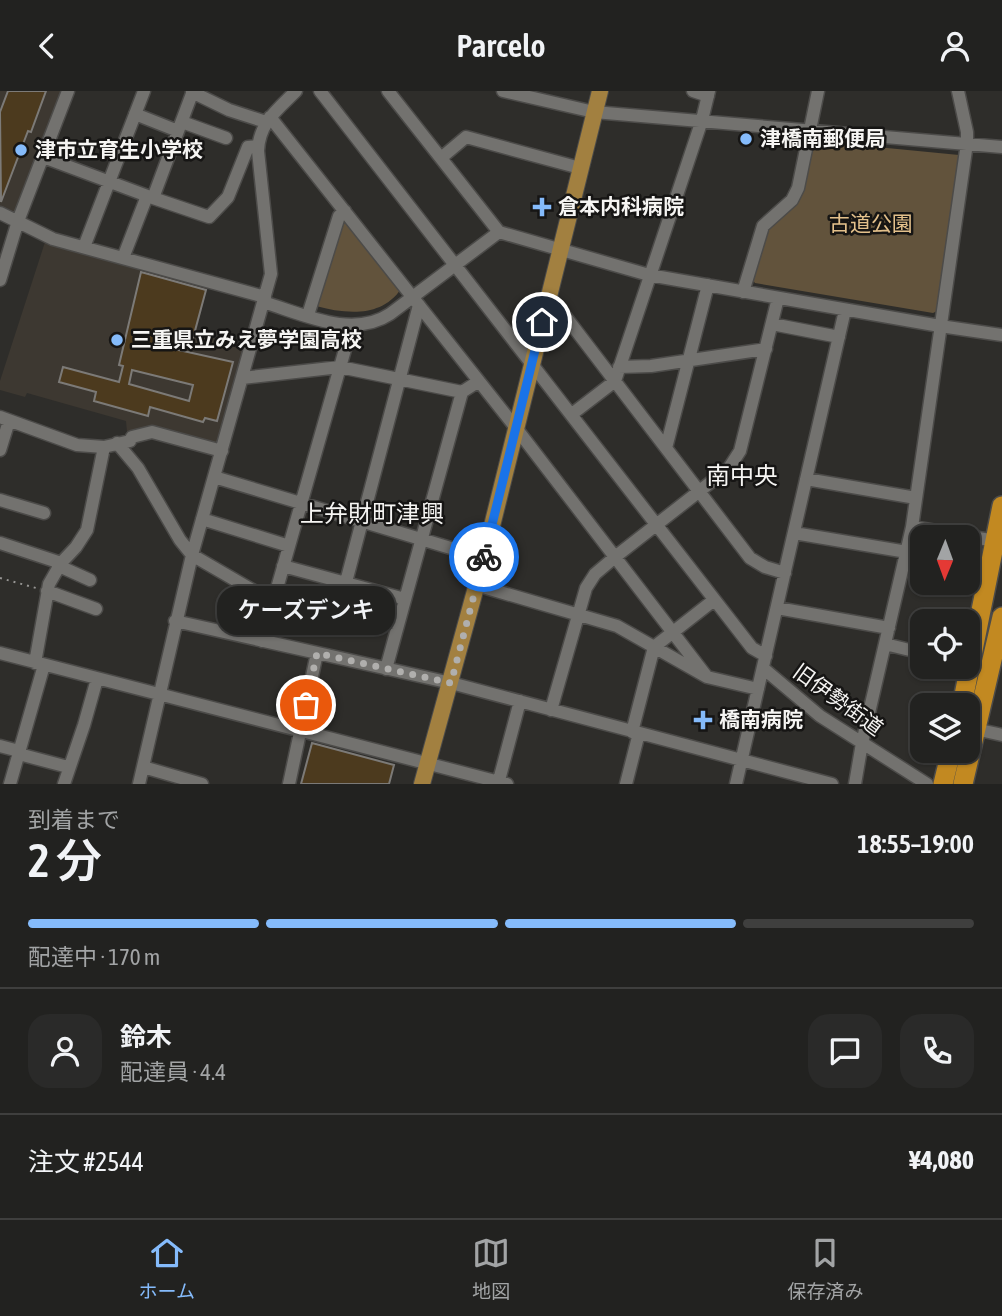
<!DOCTYPE html>
<html lang="ja">
<meta charset="utf-8">
<style>
:root{--surface:#222220;--page:#2a2a29;--text:#f1f3f6;--muted:#a2a4a5;--line:#3f3f3e;--accent:#85bbfb}
body{margin:0;font-family:"Asap Condensed","Noto Sans JP",sans-serif;background:var(--page);color:var(--text);height:100vh;display:flex;flex-direction:column;font-size:26px;white-space:nowrap}
*{box-sizing:border-box;margin:0}
p{font-size:23px;color:var(--muted)}
.icon{flex:none;width:38px;height:38px;fill:none;stroke:currentColor;stroke-width:2;stroke-linecap:round;stroke-linejoin:round}
.map{position:relative;height:693px;overflow:hidden}
.drawer{display:flex;flex-direction:column;background:var(--surface);flex:1}
.drawer>*{flex:none}
.needle{width:46px;rotate:181deg}
.controls{position:absolute;left:910px;top:434px;display:grid;gap:14px}
.controls a{display:grid;place-items:center;width:70px;height:70px;border-radius:14px;background:var(--surface);box-shadow:0 2px 5px #0004,0 0 0 2px var(--line);font-size:35px}
.pin{position:absolute;display:grid;place-items:center;width:60px;height:60px;color:#fff;margin:-30px;border:4px solid #fff;border-radius:50%;box-shadow:0 2px 7px #0007}
.courier{position:absolute;display:grid;place-items:center;width:70px;height:70px;margin:-35px;border:5px solid #1a73e8;border-radius:50%;background:#fff;color:#222;box-shadow:0 2px 9px #0007}
.bubble{position:absolute;height:49px;border-radius:21px;background:var(--surface);box-shadow:0 2px 5px #0004,0 0 0 2px var(--line);font-size:23px;font-weight:600;line-height:49px;text-align:center}
.overview em{font-style:normal;font-weight:600}
.overview div{display:flex;flex-direction:column-reverse}
.overview{display:flex;align-items:center;justify-content:space-between;height:119px;padding:0 28px}
h1{font-size:46px;font-weight:600;line-height:52px}
.bar{display:grid;grid-template-columns:repeat(4,1fr);gap:10px 7px;align-content:center;height:84px;padding:0 28px}
.bar i{height:9px;border-radius:5px;background:var(--line)}
.bar .on{background:var(--accent)}
.bar p{grid-column:span 4}
.line{display:flex;align-items:center;gap:18px;padding:0 28px;border-top:2px solid var(--line)}
.line div{flex:1}
.round{display:grid;place-items:center;flex:none;width:74px;height:74px;border-radius:21px;background:var(--page)}
header{display:flex;justify-content:space-between;align-items:center;height:91px;padding:0 28px;background:var(--surface);font-size:32px;font-weight:600}
.dock{display:flex;justify-content:space-around;align-items:center;height:98px;border-top:2px solid var(--line);background:var(--surface);font-size:19px;color:var(--muted)}
.dock a{display:grid;justify-items:center;gap:4px}
.dock .on{color:var(--accent)}
.map>svg:first-child{display:block}
.built{fill:#3d3831}
.green{fill:#62533c}
.building{fill:#4c3a1e;stroke:#7c7a77;stroke-width:2;fill-rule:evenodd}
.lines{fill:none;stroke-linecap:round;stroke-linejoin:round}
.minor-casing{stroke:#4c4b49;stroke-width:15}
.major-casing{stroke:#4c4b49;stroke-width:18}
.highway-casing{stroke:#4c4b49;stroke-width:22}
.path{stroke:#979694;stroke-width:2;stroke-dasharray:2 5;stroke-linecap:butt}
.minor{stroke:#73726f;stroke-width:12}
.major{stroke:#a28040;stroke-width:16}
.highway{stroke:#c28921;stroke-width:19}
.done{stroke:#b0afad;stroke-width:7;stroke-dasharray:0 12.6}
.route{stroke:#1a73e8;stroke-width:9}
.poi-dot{fill:#85bbfb;stroke:#161514;stroke-width:2.5}
.labels{text-anchor:middle;stroke-width:5;stroke-linejoin:round;paint-order:stroke}
.poi-label{font-size:21px;font-weight:bold;fill:#f6f5f3;stroke:#161514;text-anchor:start}
.park-label{font-size:21px;fill:#e3c08b;stroke:#161514}
.street-label{font-size:21px;fill:#f6f5f3;stroke:#161514}
.quarter-label{font-size:24px;fill:#f6f5f3;stroke:#161514}
</style>
<header><svg class="icon" aria-label="back" viewBox="0 0 24 24"><path d="M15 5l-7 7 7 7"/></svg>Parcelo<svg class="icon" aria-label="person" viewBox="0 0 24 24"><circle cx="12" cy="8" r="4"/><path d="M4 21q1-7 8-7t8 7"/></svg></header>
<div class="map">
<svg width="1002" height="693" viewBox="0 0 1002 693">
<rect width="100%" height="100%" fill="#2e2d2a"/>
<!-- built -->
<path class="built" d="M 0,0 L 64,0 L 17,123 L 0,118 Z
M 46,148 L 208,192 L 196,242 L 244,256 L 218,353 L 215,355 L 148,335 L 127,341 L 126,330 L 27,302 L 25,306 L 0,299 L 0,290 Z"/>
<!-- green -->
<path class="green" d="M 815,50 L 959,64 L 937,220 L 933,222 L 755,192 L 752,188 L 764,144 L 772,132 L 798,110 Z
M 340,128 L 345,128 L 401,198 C 381,227 346,223 316,215 Z"/>
<!-- building -->
<path class="building" d="M 8,0 L 46,0 L 31,41 L 28,40 L 1,111 L 0,21 Z
M 141,181 L 206,199 L 193,247 L 177,243 L 174,258 L 233,271 L 217,330 L 205,327 L 203,331 L 150,316 L 148,325 L 94,310 L 96,301 L 59,291 L 63,276 L 119,291 L 123,275 L 119,274 ZM 132,279 L 193,294 L 189,310 L 129,293 Z
M 312,652 L 394,674 L 389,693 L 301,693 Z"/>
<g class="lines">
<!-- minor casing -->
<g class="minor-casing">
<path id="minor" d="M 320,0 L 752,557 L 766,565
M 388,0 L 499,141 L 649,184 L 940,235 L 1002,244
M 503,0 L 594,21 L 1002,56
M 693,0 L 708,5
M 192,1 L 229,19 L 266,31
M 135,23 L 178,40
M 270,26 L 516,337 L 707,586
M 182,31 L 226,47
M 43,66 L 153,107 L 193,0
M 441,67 L 466,46 L 580,77
M 153,107 L 209,126 L 228,106 L 248,56 L 258,55
M 0,122 L 53,148 L 265,206
M 84,156 L 144,0
M 123,167 L 147,105
M 0,189 L 18,130 L 68,0
M 743,201 L 763,135 L 792,109 L 798,97 L 818,0
M 263,211 C 303,223 352,248 390,223 L 499,141
M 547,211 L 562,221 L 750,467 L 765,476 L 785,482
M 308,224 L 339,125 L 345,120
M 772,233 L 839,246
M 619,276 L 651,275 L 766,258
M 242,287 L 340,276 L 462,301
M 572,323 L 615,290 L 702,29 L 709,0
M 0,326 L 77,354 L 104,356 L 130,350 L 132,346 L 152,341 L 222,360
M 117,352 L 138,377 L 180,449 L 192,464 L 273,511
M 666,357 L 708,194
M 0,359 L 9,330
M 214,386 L 484,467
M 806,388 L 916,407
M 0,409 L 44,422
M 202,428 L 289,455
M 912,436 L 996,450
M 794,442 L 907,461
M 0,452 L 61,472
M 59,475 L 90,489
M 283,475 L 405,508
M 346,491 L 419,214
M 476,494 L 617,535 L 707,586 L 758,598
M 277,498 L 398,533
M 47,500 L 96,518
M 777,517 L 889,537
M 175,530 L 451,592 L 832,693
M 262,550 L 352,234
M 885,553 L 922,562
M 0,562 L 507,693
M 35,572 L 49,493 L 61,472 L 76,456 L 87,439 L 104,356
M 763,577 L 820,625 L 927,693
M 386,578 L 462,301 L 479,290
M 551,619 L 586,497 L 595,483 L 615,466 L 729,377 L 740,360 L 778,207
M 975,638 L 1002,644
M 632,641 L 654,556 L 714,509
M 0,655 L 19,660
M 19,663 L 68,676
M 143,676 L 202,693
M 10,693 L 44,574
M 64,693 L 84,634 L 97,588
M 139,693 L 192,464 L 271,183 L 258,60 C 259,32 277,19 296,0
M 289,693 L 317,562
M 498,693 L 520,610
M 626,693 L 639,642
M 736,693 L 845,219
M 855,693 L 862,652 L 912,436 L 967,52 L 967,41 L 958,0"/>
</g>
<!-- major casing -->
<g class="major-casing">
<path id="major" d="M 422,693 L 484,467 L 600,0"/>
</g>
<!-- highway casing -->
<g class="highway-casing">
<path id="highway" d="M 962,614 L 1002,415
M 943,693 L 951,660
M 963,693 L 1002,526"/>
</g>
<!-- path -->
<path class="path" d="M 0,487 L 36,497"/>
<!-- minor -->
<use href="#minor" class="minor"/>
<!-- major -->
<use href="#major" class="major"/>
<!-- highway -->
<use href="#highway" class="highway"/>
</g>
<g class="lines">
<!-- done -->
<path class="done" d="M 306,614 L 317,562 L 451,592 L 484,466"/>
<!-- route -->
<path class="route" d="M 484,466 L 542,231"/>
</g>
<!-- markers -->
<g class="poi-dot">
<circle cx="746" cy="48" r="7"/>
<circle cx="21" cy="59" r="7"/>
<path d="M538.5 105.5h7v7h7v7h-7v7h-7v-7h-7v-7h7z"/>
<circle cx="117" cy="249" r="7"/>
<path d="M699.5 618.5h7v7h7v7h-7v7h-7v-7h-7v-7h7z"/>
</g>
<g class="labels">
<!-- poi labels -->
<g class="poi-label">
<text x="760" y="55">津橋南郵便局</text>
<text x="35" y="66">津市立育生小学校</text>
<text x="558" y="123">倉本内科病院</text>
<text x="131" y="256">三重県立みえ夢学園高校</text>
<text x="719" y="636">橋南病院</text>
</g>
<!-- park labels -->
<g class="park-label">
<text x="871" y="140">古道公園</text>
</g>
<!-- street labels -->
<g class="street-label">
<text transform="translate(838 609) rotate(36)" y="7">旧伊勢街道</text>
</g>
<!-- quarter labels -->
<g class="quarter-label">
<text x="742" y="393">南中央</text>
<text x="372" y="431">上弁財町津興</text>
</g>
</g>
</svg>
<div class="controls">
<a><svg class="needle" viewBox="-14 -14 28 28"><path d="M0-13l5 13h-10z" fill="#e53935"/><path d="M0 13l5-13h-10z" fill="#a2a4a5"/></svg></a>
<a><svg class="icon" aria-label="locate" viewBox="0 0 24 24"><circle cx="12" cy="12" r="6"/><path d="M12 2v4M12 18v4M2 12h4M18 12h4"/></svg></a>
<a><svg class="icon" aria-label="layers" viewBox="0 0 24 24"><path d="M12 4l9 5-9 5-9-5zM3 14l9 5 9-5"/></svg></a>
</div>
<div class="pin" style="left:306px;top:614px;background:#ea580c"><svg class="icon" aria-label="bag" viewBox="0 0 24 24"><path d="M5 8h14l-1 12H6zM9 8a3 3 0 0 1 6 0"/></svg></div>
<div class="pin" style="left:542px;top:231px;background:#1f2937"><svg class="icon" aria-label="home" viewBox="0 0 24 24"><path d="M3 11l9-7 9 7M6 9v11h12V9"/></svg></div>
<div class="courier" style="left:484px;top:466px"><svg class="icon" aria-label="bike" viewBox="0 0 24 24"><circle cx="6" cy="16" r="4"/><circle cx="18" cy="16" r="4"/><path d="M6 16l4-8h5l3 8M10 8l3 8H6M13 5h3"/></svg></div>
<div class="bubble" style="left:217px;top:495px;width:178px">ケーズデンキ</div>
</div>
<section class="drawer">
<div class="overview"><div><h1>2 分</h1><p>到着まで</p></div><em>18:55–19:00</em></div>
<div class="bar"><i class="on"></i><i class="on"></i><i class="on"></i><i></i><p>配達中 · 170 m</p></div>
<div class="line" style="height:126px"><a class="round"><svg class="icon" aria-label="person" viewBox="0 0 24 24"><circle cx="12" cy="8" r="4"/><path d="M4 21q1-7 8-7t8 7"/></svg></a><div><b>鈴木</b><p>配達員 · 4.4</p></div><a class="round"><svg class="icon" aria-label="chat" viewBox="0 0 24 24"><path d="M4 5h16v11H9l-5 4z"/></svg></a><a class="round"><svg class="icon" aria-label="phone" viewBox="0 0 24 24"><path d="M5 4h4l2 5-3 2q2 4 5 5l2-3 5 2v4C11 20 4 13 5 4z"/></svg></a></div>
<div class="line" style="height:91px"><div>注文 #2544</div><b>¥4,080</b></div>
</section>
<nav class="dock">
<a class="on"><svg class="icon" aria-label="home" viewBox="0 0 24 24"><path d="M3 11l9-7 9 7M6 9v11h12V9"/></svg>ホーム</a>
<a><svg class="icon" aria-label="map" viewBox="0 0 24 24"><path d="M3 6l6-2 6 2 6-2v14l-6 2-6-2-6 2zM9 4v14M15 6v14"/></svg>地図</a>
<a><svg class="icon" aria-label="saved" viewBox="0 0 24 24"><path d="M7 4h10v16l-5-4-5 4z"/></svg>保存済み</a>
</nav>
